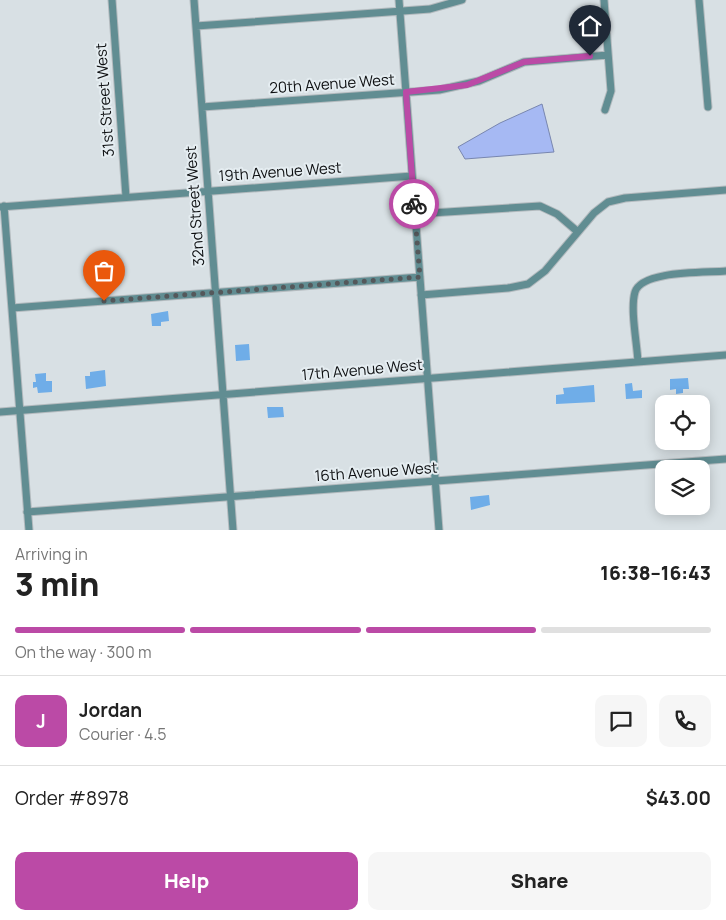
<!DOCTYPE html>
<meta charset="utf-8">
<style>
:root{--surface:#fff;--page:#f6f6f6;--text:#222;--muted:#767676;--line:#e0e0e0;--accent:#bb4aa6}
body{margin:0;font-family:Manrope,sans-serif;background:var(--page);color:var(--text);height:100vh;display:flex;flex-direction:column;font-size:19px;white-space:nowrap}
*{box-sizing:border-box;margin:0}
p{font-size:16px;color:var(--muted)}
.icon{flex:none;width:28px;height:28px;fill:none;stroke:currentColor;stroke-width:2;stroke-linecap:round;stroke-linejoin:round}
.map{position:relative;height:530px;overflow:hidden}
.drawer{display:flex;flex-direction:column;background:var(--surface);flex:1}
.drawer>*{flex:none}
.buttons{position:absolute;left:655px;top:395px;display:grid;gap:10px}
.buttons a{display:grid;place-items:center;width:55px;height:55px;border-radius:10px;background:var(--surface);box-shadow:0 2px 12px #0003;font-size:25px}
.pin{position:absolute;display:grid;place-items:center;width:42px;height:42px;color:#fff;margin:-51px -21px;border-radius:50% 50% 50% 0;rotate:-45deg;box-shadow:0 0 5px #0007}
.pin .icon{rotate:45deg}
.courier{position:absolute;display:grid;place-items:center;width:50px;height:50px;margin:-25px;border:4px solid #bb4aa6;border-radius:50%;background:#fff;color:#222;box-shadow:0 1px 6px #0007}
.overview em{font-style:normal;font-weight:800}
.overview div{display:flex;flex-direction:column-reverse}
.overview{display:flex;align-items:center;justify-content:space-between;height:85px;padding:0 15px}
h1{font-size:32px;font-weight:800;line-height:38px}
.bar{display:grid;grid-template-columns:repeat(4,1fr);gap:8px 5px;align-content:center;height:60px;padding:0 15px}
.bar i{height:6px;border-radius:4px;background:var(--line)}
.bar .on{background:var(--accent)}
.bar p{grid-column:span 4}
.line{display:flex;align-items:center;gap:12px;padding:0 15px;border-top:1px solid var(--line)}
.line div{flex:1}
.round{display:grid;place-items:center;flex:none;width:52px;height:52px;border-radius:10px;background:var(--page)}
.cta{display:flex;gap:10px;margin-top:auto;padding:10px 15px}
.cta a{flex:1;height:58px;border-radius:10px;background:var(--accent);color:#fff;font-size:20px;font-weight:800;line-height:58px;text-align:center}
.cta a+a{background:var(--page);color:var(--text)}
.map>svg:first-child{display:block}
.water{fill:#a6b9f3;stroke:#7886af}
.building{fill:#6fade8}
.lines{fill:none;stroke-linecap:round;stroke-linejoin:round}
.minor-casing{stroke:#b3babe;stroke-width:9}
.minor{stroke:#618d92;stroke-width:7}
.done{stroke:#54585b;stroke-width:5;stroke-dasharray:0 9}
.route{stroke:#bb4aa6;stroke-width:6}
.labels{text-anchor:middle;stroke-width:4;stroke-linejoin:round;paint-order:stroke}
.street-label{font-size:15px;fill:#0d0f11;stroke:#e5edf1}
</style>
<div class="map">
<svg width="726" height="530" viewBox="0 0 726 530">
<rect width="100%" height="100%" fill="#d8e0e4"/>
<!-- water -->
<path class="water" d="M 542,104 L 554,152 L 465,159 L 458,147 L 500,123 Z"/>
<!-- building -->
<path class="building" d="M 168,311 L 169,321 L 161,322 L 161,326 L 152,326 L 151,314 Z
M 249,344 L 250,360 L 236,361 L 235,345 Z
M 105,370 L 106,386 L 86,389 L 85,376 L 90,376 L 90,372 Z
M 46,373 L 46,381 L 52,381 L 52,392 L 38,393 L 37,387 L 33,388 L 33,382 L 36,382 L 35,374 Z
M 688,378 L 689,389 L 683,389 L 683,393 L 676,394 L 676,389 L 670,390 L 670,379 Z
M 632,383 L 633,391 L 642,390 L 642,398 L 626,399 L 625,384 Z
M 594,385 L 595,402 L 556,404 L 556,395 L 564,394 L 563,388 Z
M 267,407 L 283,407 L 284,417 L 268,418 Z
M 489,495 L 490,505 L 471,510 L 470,497 Z"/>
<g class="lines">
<!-- minor casing -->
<g class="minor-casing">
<path id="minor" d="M 112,0 L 126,197
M 194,0 L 233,530
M 399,0 L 439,530
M 604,0 L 611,91 L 605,110
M 699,0 L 708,107
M 196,26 L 430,9 L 462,0
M 202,107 L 439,90 L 479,81 L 524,62 L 608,55
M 4,206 L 29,530
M 0,207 L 412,176
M 415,214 L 540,206 L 557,214 L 578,232
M 421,295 L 508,288 L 528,284 L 545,271 L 594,213 L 608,202 L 625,198 L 726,190
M 12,308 L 420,277
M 638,362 C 637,343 630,309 635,292 C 642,270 706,273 726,271
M 0,412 L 726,355
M 27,512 L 726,459"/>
</g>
<!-- minor -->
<use href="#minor" class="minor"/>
</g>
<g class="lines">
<!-- done -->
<path class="done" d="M 104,301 L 420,277 L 414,204"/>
<!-- route -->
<path class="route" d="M 414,204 L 406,92 L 467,85 L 524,62 L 590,56"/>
</g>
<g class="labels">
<!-- street labels -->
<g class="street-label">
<text transform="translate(332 84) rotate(-4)" y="5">20th Avenue West</text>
<text transform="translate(105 100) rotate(-94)" y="5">31st Street West</text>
<text transform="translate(280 172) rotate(-4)" y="5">19th Avenue West</text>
<text transform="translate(195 206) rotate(-94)" y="5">32nd Street West</text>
<text transform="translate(362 370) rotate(-5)" y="5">17th Avenue West</text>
<text transform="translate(376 472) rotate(-4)" y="5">16th Avenue West</text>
</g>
</g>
</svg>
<div class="buttons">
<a><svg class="icon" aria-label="locate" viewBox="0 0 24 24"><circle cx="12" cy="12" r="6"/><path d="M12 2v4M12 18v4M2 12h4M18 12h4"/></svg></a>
<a><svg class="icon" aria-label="layers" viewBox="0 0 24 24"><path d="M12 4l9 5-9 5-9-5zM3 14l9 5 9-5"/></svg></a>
</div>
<div class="pin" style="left:104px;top:301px;background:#ea580c"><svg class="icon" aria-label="bag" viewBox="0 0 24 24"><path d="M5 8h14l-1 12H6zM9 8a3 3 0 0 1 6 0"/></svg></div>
<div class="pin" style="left:590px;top:56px;background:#1f2937"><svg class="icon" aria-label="home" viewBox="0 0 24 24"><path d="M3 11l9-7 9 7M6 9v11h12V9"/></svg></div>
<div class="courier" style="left:414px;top:204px"><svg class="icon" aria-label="bike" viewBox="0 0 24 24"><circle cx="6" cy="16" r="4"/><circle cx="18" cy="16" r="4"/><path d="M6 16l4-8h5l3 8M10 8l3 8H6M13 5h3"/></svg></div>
</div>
<section class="drawer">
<div class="overview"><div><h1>3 min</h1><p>Arriving in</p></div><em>16:38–16:43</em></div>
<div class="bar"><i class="on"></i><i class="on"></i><i class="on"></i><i></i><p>On the way · 300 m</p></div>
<div class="line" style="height:90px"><b class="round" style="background:var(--accent);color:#fff">J</b><div><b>Jordan</b><p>Courier · 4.5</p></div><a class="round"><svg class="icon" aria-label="chat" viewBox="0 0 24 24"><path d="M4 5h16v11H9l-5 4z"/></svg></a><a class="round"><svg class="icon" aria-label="phone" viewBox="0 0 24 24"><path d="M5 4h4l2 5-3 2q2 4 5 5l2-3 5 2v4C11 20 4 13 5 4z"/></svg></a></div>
<div class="line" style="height:65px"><div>Order #8978</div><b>$43.00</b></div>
<div class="cta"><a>Help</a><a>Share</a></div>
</section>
